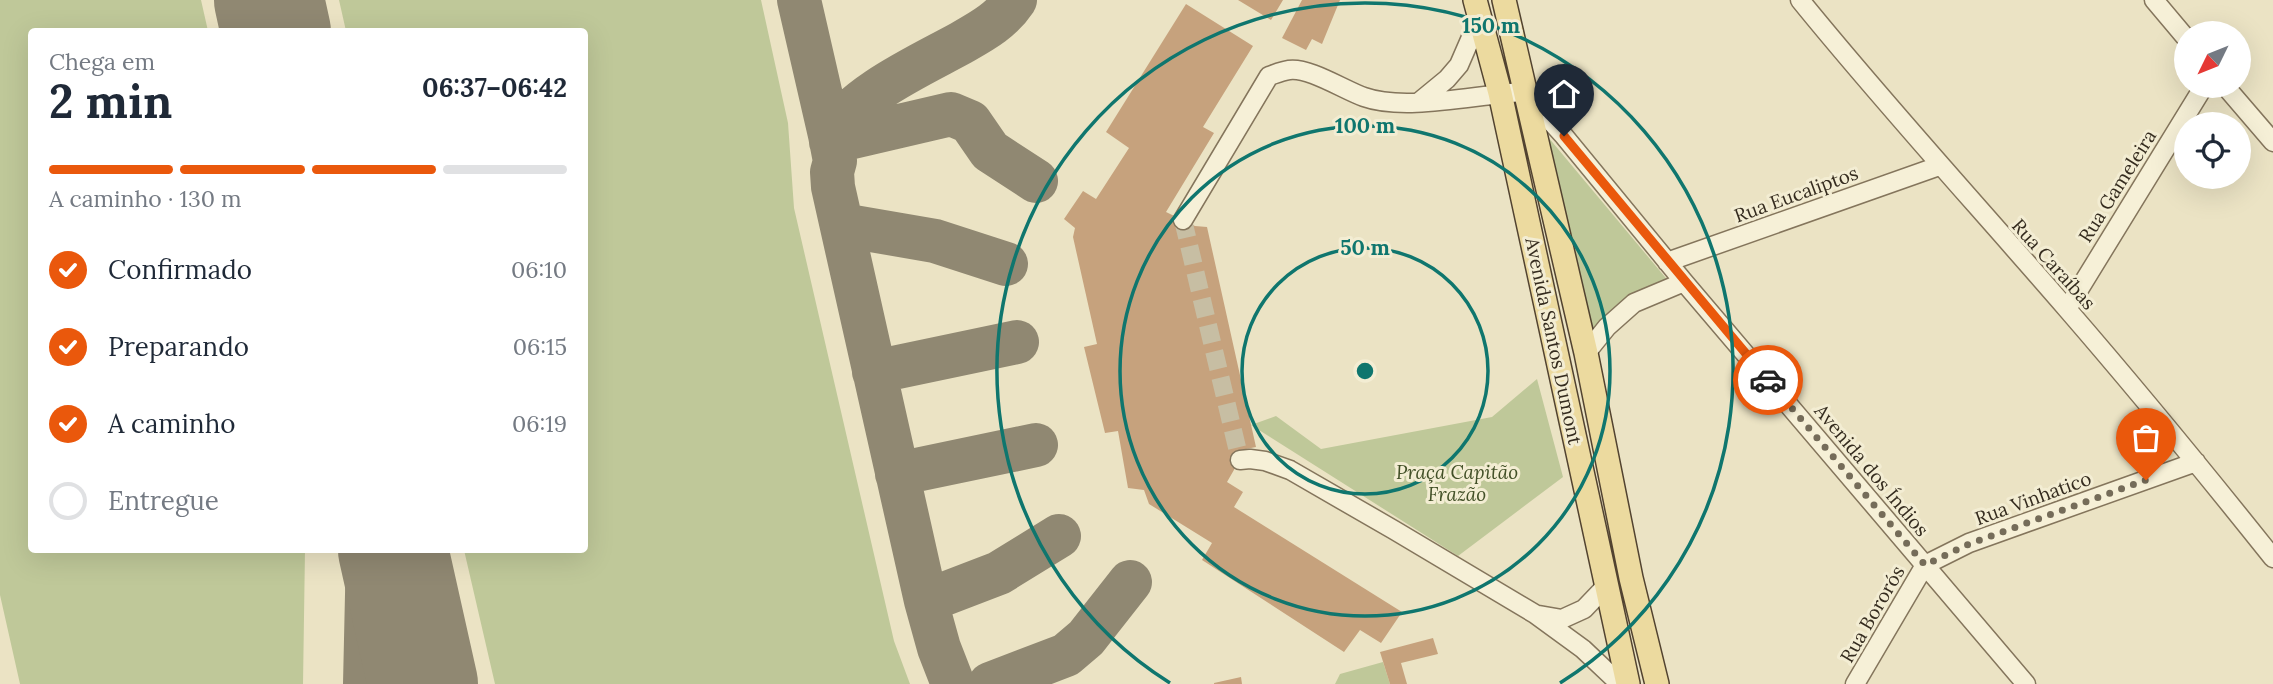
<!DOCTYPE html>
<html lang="pt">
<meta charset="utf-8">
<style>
:root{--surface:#fff;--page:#f6f6f7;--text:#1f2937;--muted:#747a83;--line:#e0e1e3;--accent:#ea580c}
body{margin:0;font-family:Lora,serif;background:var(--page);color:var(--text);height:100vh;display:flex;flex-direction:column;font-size:26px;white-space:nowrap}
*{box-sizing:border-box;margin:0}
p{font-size:23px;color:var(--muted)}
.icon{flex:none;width:38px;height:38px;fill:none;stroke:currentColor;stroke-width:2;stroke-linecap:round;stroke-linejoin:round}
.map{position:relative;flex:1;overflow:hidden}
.panel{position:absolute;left:28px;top:28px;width:560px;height:525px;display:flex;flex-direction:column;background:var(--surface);border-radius:7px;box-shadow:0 7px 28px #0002}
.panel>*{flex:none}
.needle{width:46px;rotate:227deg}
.tools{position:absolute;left:2174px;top:21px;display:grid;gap:14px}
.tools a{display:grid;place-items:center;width:77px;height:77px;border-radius:50%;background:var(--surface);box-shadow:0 7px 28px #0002;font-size:35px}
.pin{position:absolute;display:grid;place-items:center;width:60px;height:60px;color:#fff;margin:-72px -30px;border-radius:50% 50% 50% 0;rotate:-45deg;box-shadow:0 0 7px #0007}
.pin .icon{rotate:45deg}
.courier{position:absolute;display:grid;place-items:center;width:70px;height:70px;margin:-35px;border:5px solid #ea580c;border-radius:50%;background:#fff;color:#222;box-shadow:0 2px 9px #0007}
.headline em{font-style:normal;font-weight:700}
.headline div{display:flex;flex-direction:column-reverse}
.headline{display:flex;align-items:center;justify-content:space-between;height:119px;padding:0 21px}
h1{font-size:46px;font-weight:700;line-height:52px}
.bar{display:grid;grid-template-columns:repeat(4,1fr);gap:10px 7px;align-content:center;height:84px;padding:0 21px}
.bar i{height:9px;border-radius:5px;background:var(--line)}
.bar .on{background:var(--accent)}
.bar p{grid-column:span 4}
ol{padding:0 21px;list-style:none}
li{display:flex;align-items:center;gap:21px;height:77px}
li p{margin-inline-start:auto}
li .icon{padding:7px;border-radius:50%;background:var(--accent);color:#fff;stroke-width:4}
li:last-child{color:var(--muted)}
li i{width:38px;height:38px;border:4px solid var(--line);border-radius:50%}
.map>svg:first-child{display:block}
.green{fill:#bfc899}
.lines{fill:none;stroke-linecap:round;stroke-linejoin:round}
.taxiway{stroke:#908872;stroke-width:44}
.runway{stroke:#908872;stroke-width:110}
.building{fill:#c6a27d}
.minor-tunnel{stroke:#c7bea3;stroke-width:18;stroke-dasharray:18 9;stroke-linecap:butt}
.minor-casing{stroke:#84755c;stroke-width:21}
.major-casing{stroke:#524330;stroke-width:26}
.minor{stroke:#f6f0d7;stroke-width:18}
.major{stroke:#ecda9f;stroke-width:23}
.done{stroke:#756c59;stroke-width:7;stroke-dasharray:0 12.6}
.route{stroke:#ea580c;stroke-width:9}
.ring{fill:none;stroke:#0f766e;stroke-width:3.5}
.labels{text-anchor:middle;stroke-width:6;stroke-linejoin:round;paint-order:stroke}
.street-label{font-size:19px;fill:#352c1f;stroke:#f3edd3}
.park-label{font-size:19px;font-style:italic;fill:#425027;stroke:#f3edd3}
.centre{fill:#0f766e;stroke:#f3edd3;stroke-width:3.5}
.ring-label{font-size:21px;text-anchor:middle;font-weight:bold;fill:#0f766e;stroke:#f3edd3;stroke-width:6;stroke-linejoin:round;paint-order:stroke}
</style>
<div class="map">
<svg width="2273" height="684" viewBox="0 0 2273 684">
<rect width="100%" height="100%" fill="#ebe3c4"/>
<!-- green -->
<path class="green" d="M 0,0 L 201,0 L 208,31 L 32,32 L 32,550 L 305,550 L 303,684 L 20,684 L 0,595 Z
M 339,0 L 761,0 L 788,123 L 794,208 L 894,641 L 910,684 L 495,684 L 464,550 L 584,550 L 584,32 L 346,31 Z
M 1548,137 L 1670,283 L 1592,337 Z
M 1537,379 L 1563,477 L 1458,556 L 1251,425 L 1276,416 L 1321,449 L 1492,417 Z
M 1383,662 L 1390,684 L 1335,684 L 1340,674 Z"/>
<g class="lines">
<!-- taxiway -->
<path class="taxiway" d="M 799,0 L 830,135 L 835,161 L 832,172 L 833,187 L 926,601 L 939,648 L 953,684
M 830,135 C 856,94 919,66 961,43 C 982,31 1001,21 1015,0
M 831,142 L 951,114 L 970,122 L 990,151 L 1036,181
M 842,225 L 935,241 L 1006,264
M 874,372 L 1017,342
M 897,474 L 1036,445
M 926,601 L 999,573 L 1059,536
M 365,684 L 368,550
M 990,684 L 1066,655 L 1086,638 L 1130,582"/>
<!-- runway -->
<path class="runway" d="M 269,0 L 276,32
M 393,550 L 423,684"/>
</g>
<!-- building -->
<path class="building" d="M 1238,0 L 1283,0 L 1271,20 Z
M 1302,0 L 1340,0 L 1322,44 L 1312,39 L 1306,50 L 1282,38 Z
M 1186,4 L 1253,46 L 1203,127 L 1214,133 L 1166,212 L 1195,226 L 1207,227 L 1256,447 L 1246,449 L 1227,482 L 1243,492 L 1234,507 L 1402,612 L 1381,643 L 1360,630 L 1344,652 L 1202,560 L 1212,543 L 1149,504 L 1144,490 L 1128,488 L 1118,431 L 1105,433 L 1084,347 L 1097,344 L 1073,237 L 1075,228 L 1064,219 L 1083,191 L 1096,199 L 1129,148 L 1106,132 Z
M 1433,638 L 1438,654 L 1401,663 L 1407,684 L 1390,684 L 1380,652 Z
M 1241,677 L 1242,684 L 1214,684 L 1214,683 Z"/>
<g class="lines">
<!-- minor-tunnel -->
<path class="minor-tunnel" d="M 1183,220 L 1240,460"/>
<!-- minor casing -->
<g class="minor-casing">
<path id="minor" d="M 1800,0 C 1886,106 1978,206 2067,309 C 2138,391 2206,474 2273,558
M 2154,0 L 2186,38
M 2225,86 L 2273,142
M 1419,102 L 1447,79 L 1459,65 L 1479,19
M 1183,220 L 1269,76 C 1275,74 1282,71 1289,70 C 1309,67 1344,90 1364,97 C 1406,112 1478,94 1524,92 L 1564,136 L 1684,282 L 2026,684
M 1667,262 L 1939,166
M 2067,309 L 2204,86
M 1586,353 L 1607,327 L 1634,303 L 1684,282
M 1240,460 L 1250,459 L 1265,461 L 1290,470 L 1394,530 L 1535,614 L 1583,649 L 1620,684
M 1539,615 L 1562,619 L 1584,609 L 1607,585
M 1855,684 L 1925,565 L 1969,543 L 2196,462"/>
</g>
<!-- major casing -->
<g class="major-casing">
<path id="major" d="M 1475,0 L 1500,93 L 1628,684
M 1504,0 L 1586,353 L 1631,578 L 1657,684"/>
</g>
<!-- minor -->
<use href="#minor" class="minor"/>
<!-- major -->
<use href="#major" class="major"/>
</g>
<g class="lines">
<!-- done -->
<path class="done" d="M 1768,380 L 1925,565 L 1969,544 L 2146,480"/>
<!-- route -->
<path class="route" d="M 1564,136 L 1768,380"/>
</g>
<!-- distance rings -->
<g class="ring">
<circle cx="1365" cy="371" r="123"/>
<circle cx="1365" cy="371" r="245"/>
<path d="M1170 683A368 368 0 1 1 1560 683"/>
</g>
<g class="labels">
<!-- street labels -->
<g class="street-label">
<text transform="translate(2117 186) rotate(-58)" y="7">Rua Gameleira</text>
<text transform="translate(1796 194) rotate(-20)" y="7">Rua Eucaliptos</text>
<text transform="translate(2054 264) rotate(48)" y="7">Rua Caraíbas</text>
<text transform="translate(1554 341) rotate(78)" y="7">Avenida Santos Dumont</text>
<text transform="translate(1872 470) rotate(50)" y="7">Avenida dos Índios</text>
<text transform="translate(2033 498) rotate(-20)" y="7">Rua Vinhatico</text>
<text transform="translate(1872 614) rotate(-60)" y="7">Rua Bororós</text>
</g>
<!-- park labels -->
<g class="park-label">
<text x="1457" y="479">Praça Capitão<tspan x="1457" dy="22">Frazão</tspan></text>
</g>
</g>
<circle cx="1365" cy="371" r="10" class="centre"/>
<g class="ring-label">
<text x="1491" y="33">150 m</text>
<text x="1365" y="133">100 m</text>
<text x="1365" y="255">50 m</text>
</g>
</svg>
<div class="tools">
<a><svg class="needle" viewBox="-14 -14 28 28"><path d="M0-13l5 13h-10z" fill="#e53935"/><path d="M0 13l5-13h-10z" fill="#747a83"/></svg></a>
<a><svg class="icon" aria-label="locate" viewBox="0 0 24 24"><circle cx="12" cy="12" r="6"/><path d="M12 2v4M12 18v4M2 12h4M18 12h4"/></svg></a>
</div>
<div class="pin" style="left:2146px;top:480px;background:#ea580c"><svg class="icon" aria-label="bag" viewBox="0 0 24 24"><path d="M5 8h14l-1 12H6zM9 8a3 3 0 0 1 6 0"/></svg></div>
<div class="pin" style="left:1564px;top:136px;background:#1f2937"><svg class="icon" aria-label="home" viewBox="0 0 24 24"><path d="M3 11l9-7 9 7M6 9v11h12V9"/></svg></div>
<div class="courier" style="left:1768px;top:380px"><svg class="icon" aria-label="car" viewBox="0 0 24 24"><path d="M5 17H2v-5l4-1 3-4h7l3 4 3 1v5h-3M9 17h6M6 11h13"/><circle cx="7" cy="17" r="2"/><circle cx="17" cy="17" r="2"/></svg></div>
<section class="panel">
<div class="headline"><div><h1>2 min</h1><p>Chega em</p></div><em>06:37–06:42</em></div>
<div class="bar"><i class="on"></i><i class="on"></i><i class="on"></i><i></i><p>A caminho · 130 m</p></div>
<ol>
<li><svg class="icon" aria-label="check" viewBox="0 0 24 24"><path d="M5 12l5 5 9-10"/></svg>Confirmado<p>06:10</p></li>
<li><svg class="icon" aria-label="check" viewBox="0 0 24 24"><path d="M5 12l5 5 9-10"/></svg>Preparando<p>06:15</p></li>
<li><svg class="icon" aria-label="check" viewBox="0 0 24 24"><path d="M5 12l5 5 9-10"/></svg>A caminho<p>06:19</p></li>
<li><i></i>Entregue</li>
</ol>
</section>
</div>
